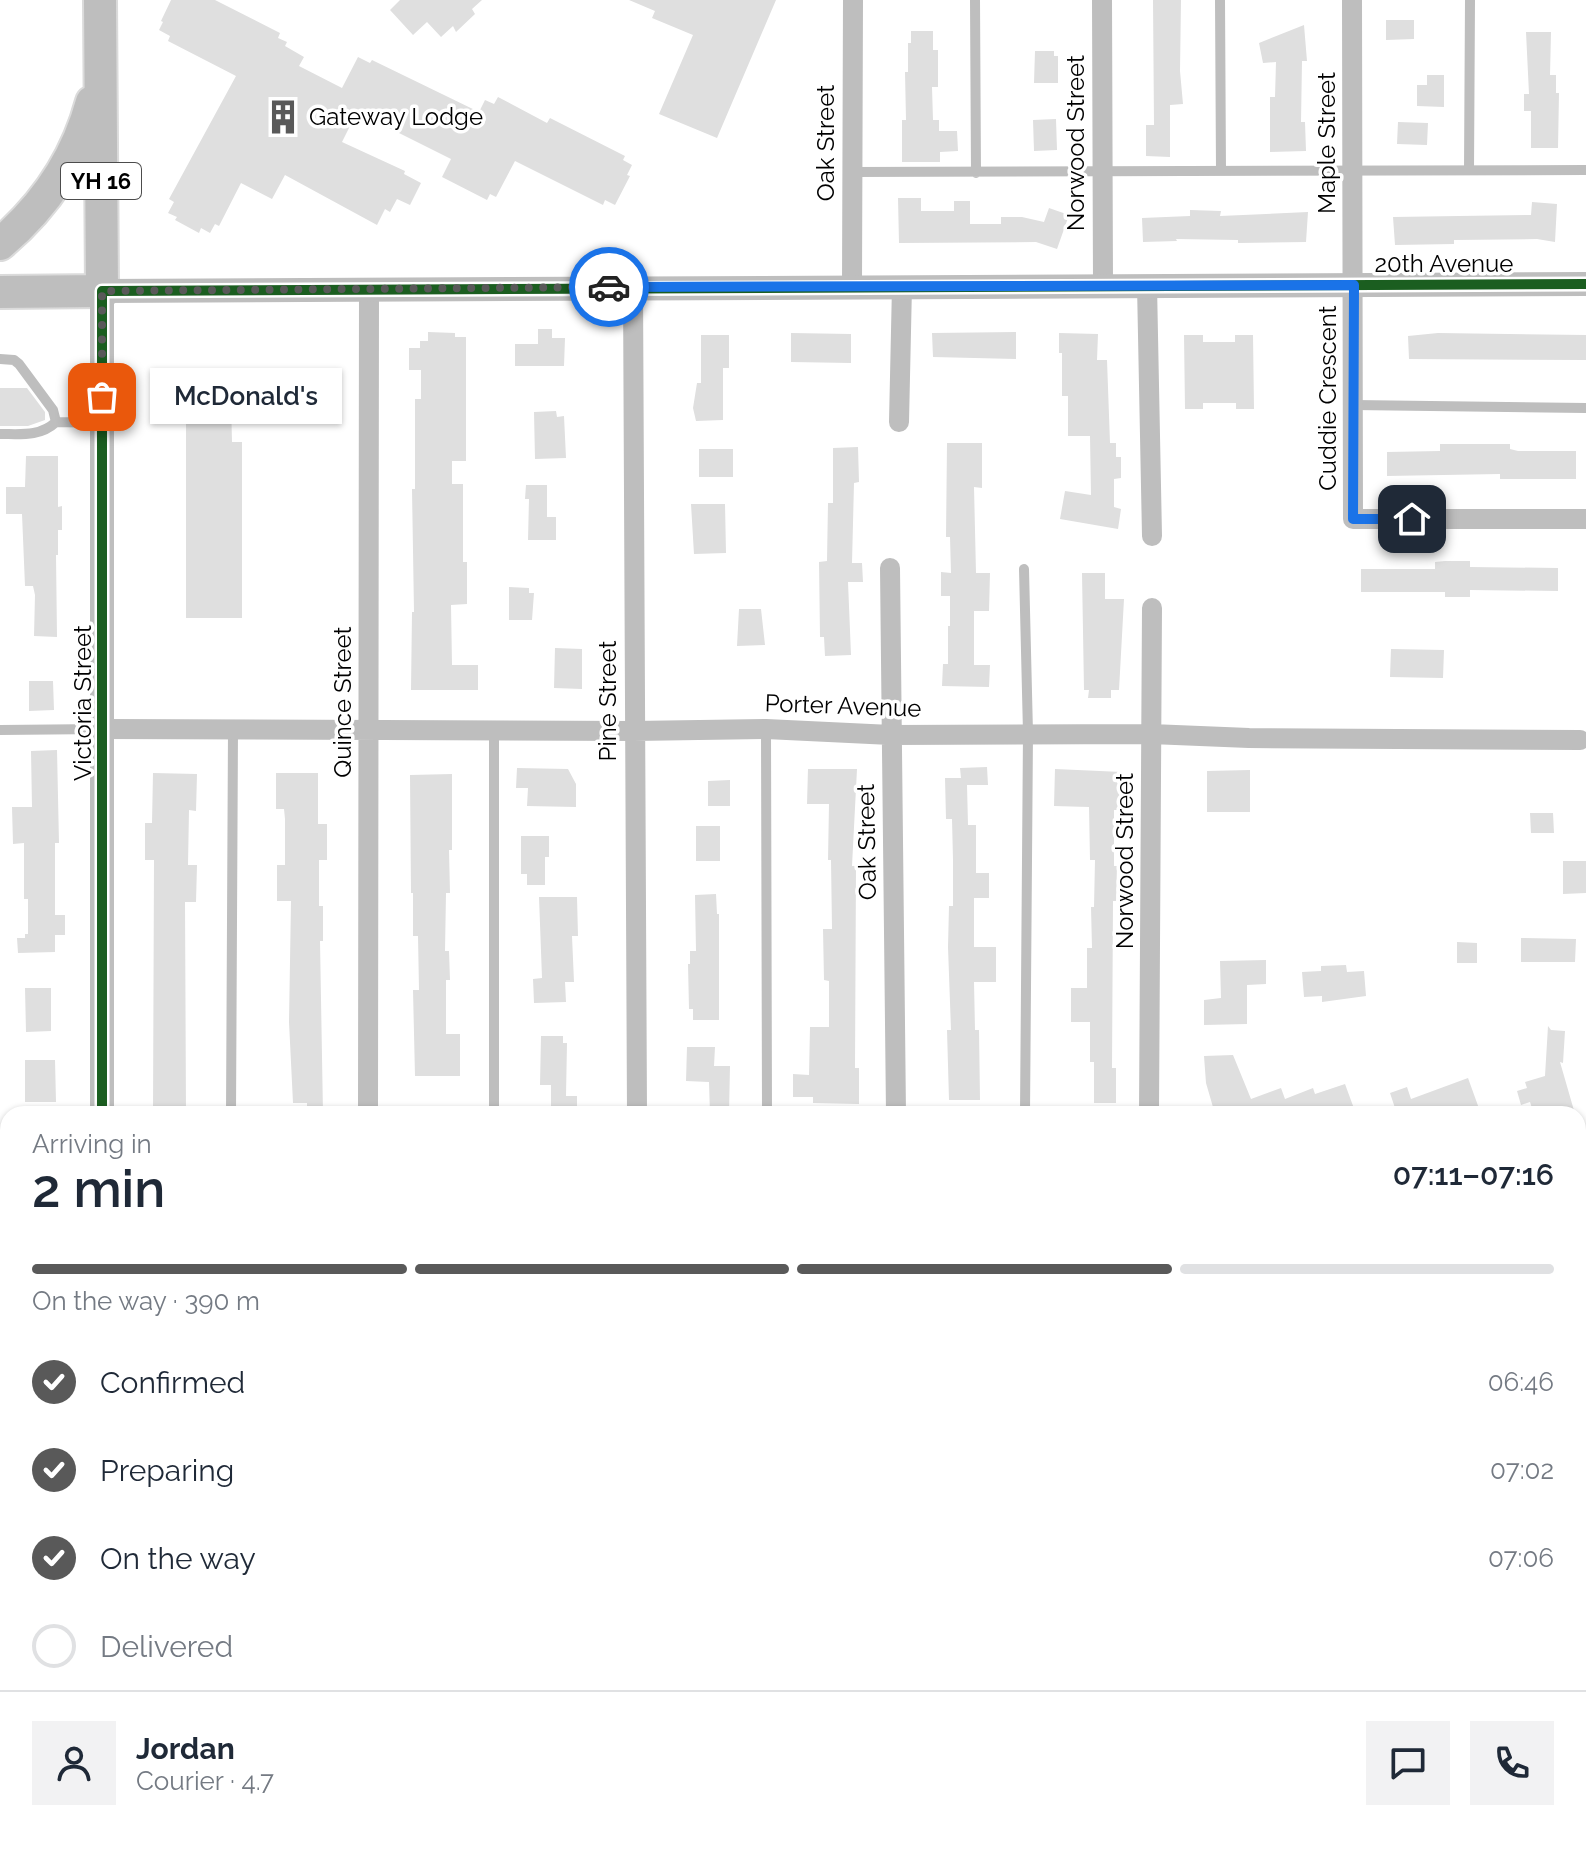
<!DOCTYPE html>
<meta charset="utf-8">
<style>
:root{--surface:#fff;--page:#f2f2f3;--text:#1f2937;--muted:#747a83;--line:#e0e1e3;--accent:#595959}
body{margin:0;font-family:Raleway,sans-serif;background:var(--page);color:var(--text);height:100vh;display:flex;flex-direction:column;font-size:30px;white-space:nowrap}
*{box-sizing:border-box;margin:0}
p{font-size:26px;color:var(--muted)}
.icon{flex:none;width:44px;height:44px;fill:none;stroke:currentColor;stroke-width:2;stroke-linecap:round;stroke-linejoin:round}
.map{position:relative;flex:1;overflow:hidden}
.panel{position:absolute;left:0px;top:1106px;width:1586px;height:746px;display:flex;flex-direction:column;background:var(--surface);border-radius:24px 24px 0 0;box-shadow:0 2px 6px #0004}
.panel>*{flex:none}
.pin{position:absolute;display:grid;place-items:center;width:68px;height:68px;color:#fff;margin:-34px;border-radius:16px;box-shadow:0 4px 12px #0006}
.courier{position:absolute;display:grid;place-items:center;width:80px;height:80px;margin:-40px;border:6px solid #1a73e8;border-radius:50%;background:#fff;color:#222;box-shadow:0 2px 10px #0007}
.bubble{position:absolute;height:56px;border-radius:0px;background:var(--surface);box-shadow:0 2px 6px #0004;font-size:26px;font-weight:600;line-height:56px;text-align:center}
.summary em{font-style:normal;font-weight:600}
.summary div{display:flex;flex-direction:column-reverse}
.summary{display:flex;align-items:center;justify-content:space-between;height:136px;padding:0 32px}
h1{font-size:52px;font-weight:600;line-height:60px}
.bar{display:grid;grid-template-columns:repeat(4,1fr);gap:12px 8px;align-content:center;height:96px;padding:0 32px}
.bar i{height:10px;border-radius:6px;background:var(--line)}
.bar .current{background:var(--accent)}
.bar p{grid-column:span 4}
.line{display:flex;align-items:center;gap:20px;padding:0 32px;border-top:2px solid var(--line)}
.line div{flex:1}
.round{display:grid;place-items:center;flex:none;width:84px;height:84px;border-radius:0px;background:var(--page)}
ol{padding:0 32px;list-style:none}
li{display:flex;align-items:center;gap:24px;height:88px}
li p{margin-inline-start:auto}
li .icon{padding:8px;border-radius:50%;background:var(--accent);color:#fff;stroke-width:4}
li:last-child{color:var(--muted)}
li i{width:44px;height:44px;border:4px solid var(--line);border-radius:50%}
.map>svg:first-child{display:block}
.green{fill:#ececec}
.building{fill:#dfdfdf}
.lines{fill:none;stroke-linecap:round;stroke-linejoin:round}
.trunk-casing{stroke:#dbdbdb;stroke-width:36}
.service{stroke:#bebebe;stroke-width:10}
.minor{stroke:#bebebe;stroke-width:20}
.tertiary{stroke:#bebebe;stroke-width:24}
.trunk{stroke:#bebebe;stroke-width:32}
.cycleway-casing{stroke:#fff;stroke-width:15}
.cycleway{stroke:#1b5e20;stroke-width:10}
.done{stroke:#595959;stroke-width:8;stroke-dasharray:0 14.4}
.route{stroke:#1a73e8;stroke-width:10}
.labels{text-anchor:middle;stroke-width:7;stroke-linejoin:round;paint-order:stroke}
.shield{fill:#fff;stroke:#4c4c4c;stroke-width:2}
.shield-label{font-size:22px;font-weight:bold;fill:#000}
.poi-label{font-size:24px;fill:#000;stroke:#fff;text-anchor:start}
.street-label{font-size:24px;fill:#000;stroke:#fff}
</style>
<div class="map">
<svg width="1586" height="1851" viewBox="0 0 1586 1851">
<rect width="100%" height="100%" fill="#fff"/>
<!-- green -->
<path class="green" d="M 0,1596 L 8,1596 L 8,1844 L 100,1844 L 100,1851 L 0,1851 Z
M 1578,1633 L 1586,1633 L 1586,1851 L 1165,1851 L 1165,1844 L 1578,1844 Z"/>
<!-- building -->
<path class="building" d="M 171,0 L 215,0 L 280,33 L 278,38 L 287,42 L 285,46 L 304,57 L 299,66 L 342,88 L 358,57 L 370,63 L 372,60 L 479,112 L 485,100 L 494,104 L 498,97 L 547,123 L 550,118 L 625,156 L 623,160 L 632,165 L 627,175 L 630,176 L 615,205 L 605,200 L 603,205 L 515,161 L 496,197 L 490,194 L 487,200 L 442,177 L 451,159 L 357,112 L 342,142 L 405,171 L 404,174 L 421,183 L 410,205 L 397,199 L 390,212 L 385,209 L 377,225 L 285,175 L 272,199 L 241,183 L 219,226 L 215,224 L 210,233 L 201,228 L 199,233 L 175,220 L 177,217 L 168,213 L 174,202 L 169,199 L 236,76 L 168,41 L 170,36 L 159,30 L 163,22 L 161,21 Z
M 400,0 L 482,0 L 472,9 L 475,14 L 456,32 L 453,26 L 441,37 L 427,22 L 413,35 L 390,10 Z
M 629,0 L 776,0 L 717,138 L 659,114 L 693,35 L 652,18 L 655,11 Z
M 1153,0 L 1181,0 L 1180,71 L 1183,104 L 1170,105 L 1170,157 L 1146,156 L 1146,125 L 1154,125 Z
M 1386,20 L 1414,20 L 1414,39 L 1386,40 Z
M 1304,25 L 1307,61 L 1302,61 L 1301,122 L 1305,122 L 1306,151 L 1270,152 L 1270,97 L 1275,97 L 1276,62 L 1263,63 L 1259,43 Z
M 911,31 L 933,31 L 933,50 L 938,50 L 938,87 L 932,87 L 933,120 L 939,120 L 939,131 L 957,131 L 958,151 L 940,152 L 940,162 L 902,162 L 902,120 L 906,120 L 905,72 L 908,72 L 908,43 L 911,43 Z
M 1526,32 L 1551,32 L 1550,75 L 1556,75 L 1556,93 L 1559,93 L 1558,148 L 1531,148 L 1531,111 L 1524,111 L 1524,94 L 1529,94 Z
M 1035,51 L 1054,51 L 1054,56 L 1058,56 L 1058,83 L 1034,83 Z
M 1427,75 L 1444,75 L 1444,107 L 1417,106 L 1417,85 L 1427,85 Z
M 1056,119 L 1057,150 L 1034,151 L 1033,120 Z
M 1398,122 L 1428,123 L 1427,145 L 1397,144 Z
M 898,198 L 921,198 L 921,211 L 954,211 L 954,201 L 970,201 L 970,224 L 1001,224 L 1001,217 L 1022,217 L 1044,222 L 1049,208 L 1069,215 L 1057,249 L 1036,242 L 899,243 Z
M 1532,202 L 1557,204 L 1555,242 L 1537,239 L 1454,240 L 1454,244 L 1395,245 L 1393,217 L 1531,215 Z
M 1190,210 L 1221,211 L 1220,216 L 1308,212 L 1306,242 L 1238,243 L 1238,240 L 1176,239 L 1177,241 L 1143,242 L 1142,218 L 1190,216 Z
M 538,329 L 552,329 L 552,338 L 565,338 L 564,366 L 515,366 L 515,344 L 538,344 Z
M 428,332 L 455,333 L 455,337 L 466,337 L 466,461 L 452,461 L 452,484 L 463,484 L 463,562 L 467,562 L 467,604 L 451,605 L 452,665 L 478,665 L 478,690 L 411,690 L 412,612 L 414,612 L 412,489 L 415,489 L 415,399 L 421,399 L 421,370 L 409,370 L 409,348 L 420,348 L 420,341 L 428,341 Z
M 1016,332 L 1016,359 L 933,357 L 932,333 Z
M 791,333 L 851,334 L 851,363 L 791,362 Z
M 1059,333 L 1098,334 L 1097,360 L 1107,360 L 1110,443 L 1116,443 L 1116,457 L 1121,457 L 1121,478 L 1114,479 L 1114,507 L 1121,509 L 1118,529 L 1060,519 L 1065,491 L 1091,495 L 1090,436 L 1068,436 L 1068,396 L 1062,396 L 1062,353 L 1059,353 Z
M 1438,333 L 1586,335 L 1586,360 L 1409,359 L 1408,336 Z
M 701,335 L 729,335 L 729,368 L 723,368 L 723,420 L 696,421 L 693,408 L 697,383 L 701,383 Z
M 1184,335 L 1203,335 L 1203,342 L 1235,342 L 1235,335 L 1253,335 L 1254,409 L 1236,409 L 1236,403 L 1203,403 L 1203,409 L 1185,409 Z
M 171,372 L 233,372 L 234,402 L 231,402 L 232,442 L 242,442 L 242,618 L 186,618 L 186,417 L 175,417 Z
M 0,388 L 27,388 L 45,412 L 45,420 L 28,426 L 0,426 Z
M 556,411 L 557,417 L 564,416 L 566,458 L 535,459 L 534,412 Z
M 947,443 L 982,443 L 982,488 L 974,487 L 976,573 L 990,573 L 989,611 L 974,611 L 974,665 L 990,665 L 989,687 L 942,686 L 943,664 L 948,664 L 948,626 L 950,626 L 950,596 L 941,596 L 941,572 L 951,573 L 950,537 L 946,537 Z
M 1440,444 L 1510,444 L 1510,449 L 1518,451 L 1576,451 L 1576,479 L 1500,479 L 1500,474 L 1387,476 L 1387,452 L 1440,451 Z
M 858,447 L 859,482 L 854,483 L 852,563 L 862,563 L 863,582 L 848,582 L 851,655 L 825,656 L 824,637 L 820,637 L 819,562 L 827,561 L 828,503 L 833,503 L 833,448 Z
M 699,449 L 733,449 L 733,477 L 699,477 Z
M 26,456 L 58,456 L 58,507 L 62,506 L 62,530 L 58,530 L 58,555 L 56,555 L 57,637 L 34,636 L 35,595 L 33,586 L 25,586 L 22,514 L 6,514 L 6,487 L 25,487 Z
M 526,485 L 547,485 L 547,517 L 556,517 L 556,540 L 528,540 L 529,499 L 525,499 Z
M 691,504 L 725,504 L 726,553 L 694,554 Z
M 1445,561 L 1470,561 L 1470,567 L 1558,568 L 1558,591 L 1470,590 L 1470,597 L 1445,597 L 1445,592 L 1361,592 L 1361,569 L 1435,569 L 1435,562 Z
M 1082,573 L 1105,573 L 1105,599 L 1124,599 L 1119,690 L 1111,690 L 1111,698 L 1088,698 L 1089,690 L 1084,690 Z
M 509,587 L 529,588 L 529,593 L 534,593 L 532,620 L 509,620 Z
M 739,609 L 761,609 L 765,645 L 737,646 Z
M 555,648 L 582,649 L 582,689 L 554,688 Z
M 1391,649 L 1444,650 L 1443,678 L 1390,677 Z
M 29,681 L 53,681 L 54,710 L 29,711 Z
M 57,750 L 59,843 L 55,843 L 55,915 L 65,915 L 65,935 L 55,935 L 55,952 L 18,953 L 17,938 L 25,938 L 25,934 L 28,934 L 28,899 L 24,899 L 24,843 L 13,844 L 12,807 L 32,807 L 31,751 Z
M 987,767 L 988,785 L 967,785 L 968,825 L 976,825 L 976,873 L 989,873 L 989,898 L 974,898 L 974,947 L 996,947 L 996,982 L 974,982 L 975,1030 L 979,1030 L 980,1100 L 949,1100 L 947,1030 L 951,1030 L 948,947 L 949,906 L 953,906 L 953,860 L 952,819 L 946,819 L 945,778 L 961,778 L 960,768 Z
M 517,768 L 568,769 L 576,784 L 576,807 L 527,806 L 528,788 L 516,788 Z
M 808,769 L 857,769 L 852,866 L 856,866 L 855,1068 L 859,1068 L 859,1104 L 813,1103 L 813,1097 L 793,1097 L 793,1074 L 809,1075 L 810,1027 L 829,1027 L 829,981 L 824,980 L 823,929 L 832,929 L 831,860 L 828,860 L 829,804 L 807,804 Z
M 1055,769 L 1122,772 L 1121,810 L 1114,810 L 1114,866 L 1117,866 L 1116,901 L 1113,901 L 1112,1068 L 1116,1068 L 1116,1103 L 1094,1103 L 1094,1062 L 1090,1062 L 1090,1022 L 1071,1022 L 1071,988 L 1087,988 L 1087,948 L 1092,948 L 1091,907 L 1094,907 L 1095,860 L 1090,860 L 1089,807 L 1054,806 Z
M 1250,770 L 1250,812 L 1207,812 L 1207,771 Z
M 153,773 L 197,774 L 196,811 L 189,810 L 188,865 L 197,865 L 196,902 L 185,902 L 186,1114 L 153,1114 L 154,860 L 145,860 L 145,823 L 152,823 Z
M 276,773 L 318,773 L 318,824 L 327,824 L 327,860 L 319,860 L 319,906 L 323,906 L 323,941 L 320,941 L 323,1114 L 307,1114 L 307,1103 L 293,1103 L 289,1022 L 291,901 L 277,901 L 277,865 L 285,865 L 285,819 L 284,809 L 276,809 Z
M 452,774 L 452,850 L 449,850 L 450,893 L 446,893 L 445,951 L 449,951 L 450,980 L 446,980 L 446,1034 L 460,1034 L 460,1076 L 415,1076 L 413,990 L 419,990 L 418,936 L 413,936 L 413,893 L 411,893 L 410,775 Z
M 730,780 L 730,806 L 708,806 L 708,781 Z
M 1530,813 L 1553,813 L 1554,833 L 1531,833 Z
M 696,826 L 720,826 L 720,861 L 696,861 Z
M 521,836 L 549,836 L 549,857 L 545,857 L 545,885 L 527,885 L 527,874 L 521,874 Z
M 1563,861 L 1586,861 L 1586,893 L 1563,894 Z
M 716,894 L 717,914 L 719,914 L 719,1020 L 693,1020 L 693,1009 L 689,1009 L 688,964 L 690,964 L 690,951 L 696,951 L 695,895 Z
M 539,897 L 577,897 L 578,936 L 572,936 L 574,982 L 565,982 L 566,1002 L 534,1003 L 533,979 L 542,978 Z
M 1521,938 L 1576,939 L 1575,962 L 1521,962 Z
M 1457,942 L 1477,943 L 1477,963 L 1457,963 Z
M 1266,960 L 1266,984 L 1247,985 L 1247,1024 L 1204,1025 L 1204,1000 L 1221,998 L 1220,961 Z
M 1346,965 L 1347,972 L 1364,971 L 1366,996 L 1322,1002 L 1322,996 L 1304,997 L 1302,972 L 1321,971 L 1321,966 Z
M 25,988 L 51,988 L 51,1031 L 26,1032 Z
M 1548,1026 L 1551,1030 L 1565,1031 L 1563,1063 L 1560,1062 L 1575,1114 L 1534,1114 L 1530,1102 L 1521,1105 L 1517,1091 L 1527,1088 L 1525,1082 L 1545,1076 Z
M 541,1036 L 563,1036 L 563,1043 L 567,1043 L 566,1096 L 577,1096 L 577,1114 L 551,1114 L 551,1085 L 540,1085 Z
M 687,1047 L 715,1047 L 714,1066 L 730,1066 L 729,1114 L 710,1114 L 709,1082 L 686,1081 Z
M 1233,1055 L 1251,1099 L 1281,1088 L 1285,1099 L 1313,1088 L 1315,1094 L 1345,1084 L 1356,1114 L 1215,1114 L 1206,1083 L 1204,1056 Z
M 25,1060 L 55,1060 L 56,1102 L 25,1102 Z
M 1468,1078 L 1481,1114 L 1397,1114 L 1390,1093 L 1407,1087 L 1411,1099 Z"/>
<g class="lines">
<!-- trunk casing -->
<g class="trunk-casing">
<path id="trunk" d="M 0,244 C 45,206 77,158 92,102
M 0,292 L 102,291 L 100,0"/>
</g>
<!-- service -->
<path class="service" d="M 975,0 L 976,173
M 1220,0 L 1221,171
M 1469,170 L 1470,0
M 852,172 L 1586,170
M 0,359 L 14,360 L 19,364 L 53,410 L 56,422
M 1354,405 L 1586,408
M 0,434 C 20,434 40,437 56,422 L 102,423
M 1024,569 L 1028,733 L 1025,1114
M 766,729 L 767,1114
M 0,730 L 102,729
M 494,730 L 494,1114
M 231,1114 L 233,730
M 232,1844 L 232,1851
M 1028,1844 L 1028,1851
M 495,1851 L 495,1844
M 767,1851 L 767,1844"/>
<!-- minor -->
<path class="minor" d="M 1102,0 L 1103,285
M 1352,0 L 1353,519 L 1586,519
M 1147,285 L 1152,536
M 852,286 L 853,0
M 633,287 L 637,1114
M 899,422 L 902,286
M 890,568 L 896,1114
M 104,729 L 634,731 L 766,729 L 891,735 L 1151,734 L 1249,738 L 1580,740
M 368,1114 L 369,289
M 1149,1114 L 1152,608
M 1578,1169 L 1586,1169
M 0,1229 L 8,1229
M 1578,1617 L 1586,1617
M 642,1844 L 642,1851
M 905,1844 L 905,1851
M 101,1851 L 101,1844
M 367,1851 L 367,1844"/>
<!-- tertiary -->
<path class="tertiary" d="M 102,1114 L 102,291 L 1586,284
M 0,1610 L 8,1610"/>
<!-- trunk -->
<use href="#trunk" class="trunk"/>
<!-- cycleway casing -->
<g class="cycleway-casing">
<path id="cycleway" d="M 102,1114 L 102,291 L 1586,284"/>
</g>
<!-- cycleway -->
<use href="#cycleway" class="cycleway"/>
</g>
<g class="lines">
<!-- done -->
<path class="done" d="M 102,397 L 102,291 L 609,287"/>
<!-- route -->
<path class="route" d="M 609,287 L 1354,285 L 1353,519 L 1412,519"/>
</g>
<!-- icons -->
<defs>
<g id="building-bare" transform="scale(2.76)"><path d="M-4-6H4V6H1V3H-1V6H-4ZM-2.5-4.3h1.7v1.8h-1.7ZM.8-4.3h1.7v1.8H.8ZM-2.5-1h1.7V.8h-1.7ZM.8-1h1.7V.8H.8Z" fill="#595959" stroke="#fff" stroke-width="2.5" paint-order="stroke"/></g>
</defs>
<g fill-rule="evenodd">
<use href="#building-bare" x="283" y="117"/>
</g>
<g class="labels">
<!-- shield labels -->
<rect class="shield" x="61" y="163" width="80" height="36" rx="6"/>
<g class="shield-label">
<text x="101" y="189">YH 16</text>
</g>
<!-- poi labels -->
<g class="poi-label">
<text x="309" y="125">Gateway Lodge</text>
</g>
<!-- street labels -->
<g class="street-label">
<text transform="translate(826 143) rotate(-90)" y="8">Oak Street</text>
<text transform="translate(1076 143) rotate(-90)" y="8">Norwood Street</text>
<text transform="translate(1327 143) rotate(-90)" y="8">Maple Street</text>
<text x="1444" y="272">20th Avenue</text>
<text transform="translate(1328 398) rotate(-90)" y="8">Cuddie Crescent</text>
<text transform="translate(608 701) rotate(-90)" y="8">Pine Street</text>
<text transform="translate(343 702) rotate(-90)" y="8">Quince Street</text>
<text transform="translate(83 703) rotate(-90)" y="8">Victoria Street</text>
<text transform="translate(843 706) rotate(2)" y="8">Porter Avenue</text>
<text transform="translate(867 842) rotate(-91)" y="8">Oak Street</text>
<text transform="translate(1125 861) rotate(-90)" y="8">Norwood Street</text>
</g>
</g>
</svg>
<div class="pin" style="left:102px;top:397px;background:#ea580c"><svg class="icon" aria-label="bag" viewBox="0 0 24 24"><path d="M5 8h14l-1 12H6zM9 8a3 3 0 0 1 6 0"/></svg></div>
<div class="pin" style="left:1412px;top:519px;background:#1f2937"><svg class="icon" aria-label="home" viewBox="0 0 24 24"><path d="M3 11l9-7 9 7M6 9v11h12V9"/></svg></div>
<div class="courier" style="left:609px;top:287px"><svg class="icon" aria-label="car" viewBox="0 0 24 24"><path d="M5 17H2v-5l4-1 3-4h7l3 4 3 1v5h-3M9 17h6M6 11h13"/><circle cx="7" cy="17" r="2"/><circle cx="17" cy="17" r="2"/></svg></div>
<div class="bubble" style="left:150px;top:368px;width:192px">McDonald's</div>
<section class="panel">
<div class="summary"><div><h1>2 min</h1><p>Arriving in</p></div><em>07:11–07:16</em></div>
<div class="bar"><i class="current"></i><i class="current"></i><i class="current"></i><i></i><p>On the way · 390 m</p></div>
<ol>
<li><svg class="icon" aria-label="check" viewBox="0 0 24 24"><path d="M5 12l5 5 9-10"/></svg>Confirmed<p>06:46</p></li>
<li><svg class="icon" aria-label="check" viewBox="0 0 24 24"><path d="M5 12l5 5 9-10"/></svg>Preparing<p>07:02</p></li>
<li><svg class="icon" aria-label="check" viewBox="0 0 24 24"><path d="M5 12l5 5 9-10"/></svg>On the way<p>07:06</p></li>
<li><i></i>Delivered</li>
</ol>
<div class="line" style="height:144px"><a class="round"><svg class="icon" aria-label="person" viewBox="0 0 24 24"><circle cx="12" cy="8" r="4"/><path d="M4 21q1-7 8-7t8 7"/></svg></a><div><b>Jordan</b><p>Courier · 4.7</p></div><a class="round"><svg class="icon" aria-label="chat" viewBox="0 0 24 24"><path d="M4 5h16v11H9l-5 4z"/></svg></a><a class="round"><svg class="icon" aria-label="phone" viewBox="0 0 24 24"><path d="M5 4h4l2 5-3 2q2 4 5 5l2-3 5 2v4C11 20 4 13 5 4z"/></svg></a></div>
</section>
</div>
